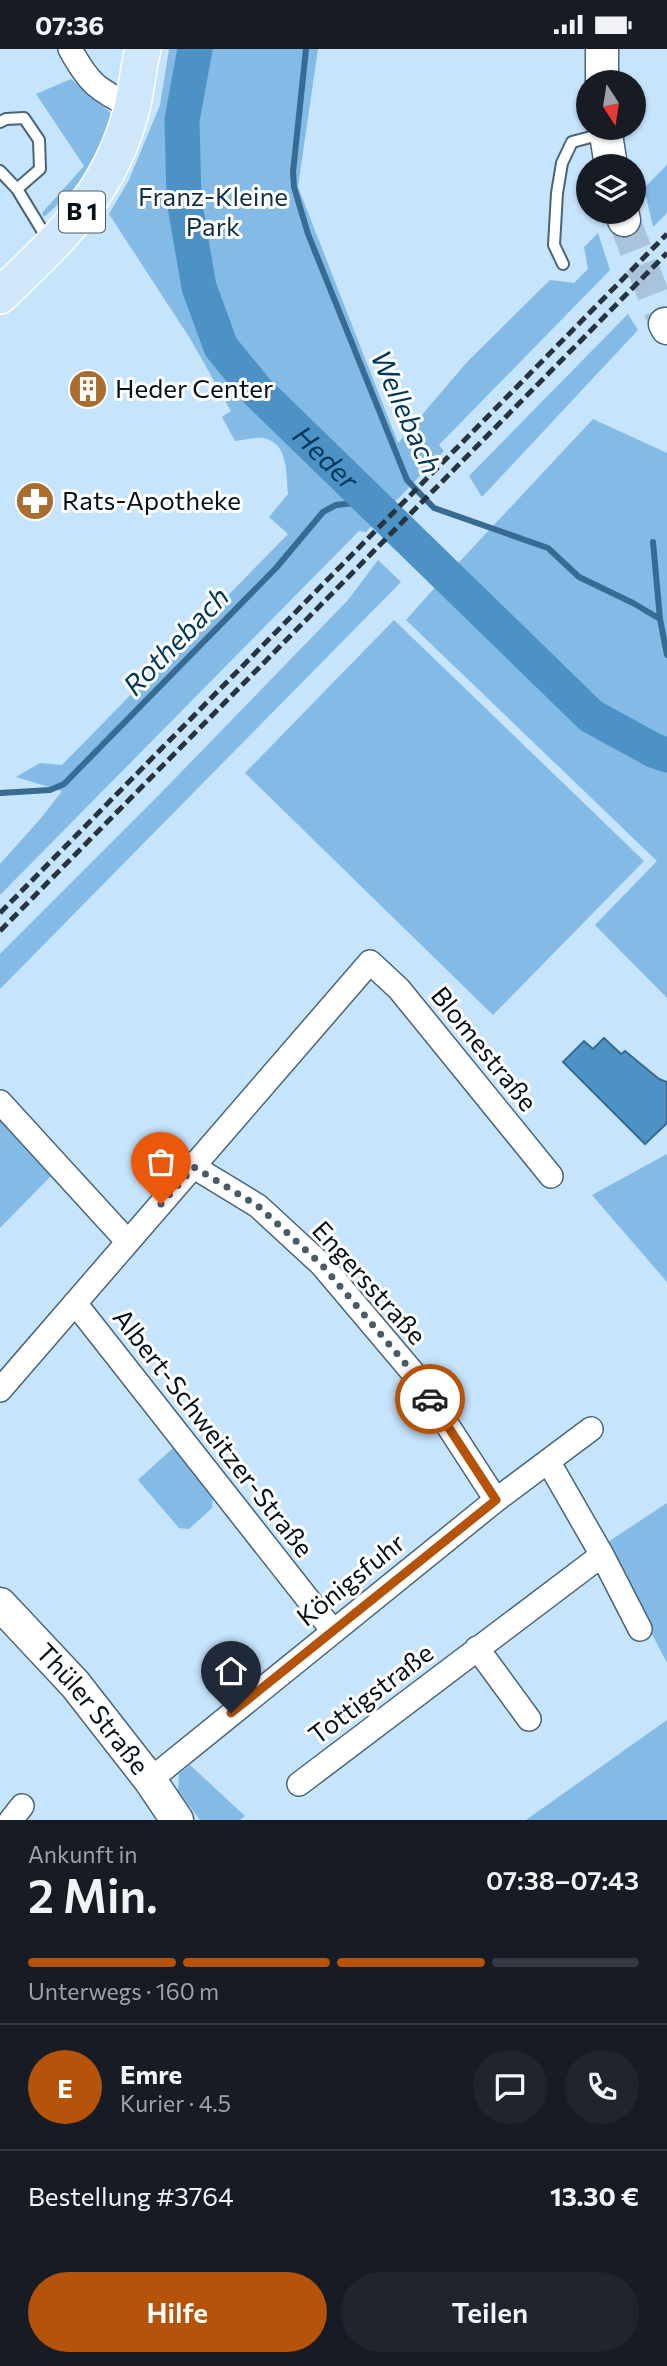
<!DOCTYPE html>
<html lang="de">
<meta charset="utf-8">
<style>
:root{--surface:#171b24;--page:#20242c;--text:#f1f3f6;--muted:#9ea1a6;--line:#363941;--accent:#b45309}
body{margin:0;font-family:Commissioner,sans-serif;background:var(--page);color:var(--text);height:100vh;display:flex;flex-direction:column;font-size:26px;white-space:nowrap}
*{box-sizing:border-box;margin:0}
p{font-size:23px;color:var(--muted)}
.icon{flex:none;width:38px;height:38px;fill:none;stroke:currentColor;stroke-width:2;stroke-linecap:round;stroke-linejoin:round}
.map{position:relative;height:1771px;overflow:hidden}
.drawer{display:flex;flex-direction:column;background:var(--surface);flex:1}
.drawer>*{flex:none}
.needle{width:46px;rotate:168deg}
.buttons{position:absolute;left:576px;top:21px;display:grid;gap:14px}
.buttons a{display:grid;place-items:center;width:70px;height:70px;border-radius:50%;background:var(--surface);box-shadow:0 2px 5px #0004;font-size:35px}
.pin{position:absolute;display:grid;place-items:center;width:60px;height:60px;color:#fff;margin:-72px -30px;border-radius:50% 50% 50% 0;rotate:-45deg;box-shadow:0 0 7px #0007}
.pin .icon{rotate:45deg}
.courier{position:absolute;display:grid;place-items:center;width:70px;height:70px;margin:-35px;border:5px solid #b45309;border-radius:50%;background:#fff;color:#222;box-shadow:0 2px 9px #0007}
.headline em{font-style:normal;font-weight:600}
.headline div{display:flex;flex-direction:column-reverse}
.headline{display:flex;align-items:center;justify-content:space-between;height:119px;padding:0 28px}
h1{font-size:46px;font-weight:600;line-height:52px}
.bar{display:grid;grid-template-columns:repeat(4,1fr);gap:10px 7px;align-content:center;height:84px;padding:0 28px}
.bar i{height:9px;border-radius:5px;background:var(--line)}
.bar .current{background:var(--accent)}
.bar p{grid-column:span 4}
.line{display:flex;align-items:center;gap:18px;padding:0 28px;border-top:2px solid var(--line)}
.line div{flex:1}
.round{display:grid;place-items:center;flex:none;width:74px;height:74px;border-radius:37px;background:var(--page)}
.button{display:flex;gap:14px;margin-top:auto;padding:14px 28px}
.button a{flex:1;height:80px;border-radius:42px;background:var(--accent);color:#fff;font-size:28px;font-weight:600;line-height:80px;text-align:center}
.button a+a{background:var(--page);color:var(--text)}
.status{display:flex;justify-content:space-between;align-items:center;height:49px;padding:0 35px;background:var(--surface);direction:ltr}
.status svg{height:19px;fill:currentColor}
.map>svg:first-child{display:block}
.green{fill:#83bae6}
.water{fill:#4d92c5;stroke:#386b91;stroke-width:2}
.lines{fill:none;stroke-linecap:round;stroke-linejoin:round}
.stream{stroke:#386b91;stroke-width:6}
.river{stroke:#4d92c5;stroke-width:35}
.secondary-tunnel{stroke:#a9c4da;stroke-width:32;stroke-dasharray:32 16;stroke-linecap:butt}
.service-casing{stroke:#4a6479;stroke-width:14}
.minor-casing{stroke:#4a6479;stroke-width:26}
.secondary-casing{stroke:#4a6479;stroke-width:35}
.primary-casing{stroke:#fff;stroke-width:38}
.service{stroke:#fff;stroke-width:10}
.minor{stroke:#fff;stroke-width:23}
.secondary{stroke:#fff;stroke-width:32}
.primary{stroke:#cee7fb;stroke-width:35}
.rail{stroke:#27343f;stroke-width:5;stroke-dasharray:10 5;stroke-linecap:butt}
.done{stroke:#4a5b68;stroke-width:7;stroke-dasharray:0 12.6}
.route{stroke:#b45309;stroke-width:9}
.labels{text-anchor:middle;stroke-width:6;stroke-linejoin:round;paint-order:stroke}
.shield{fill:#fff;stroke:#51585e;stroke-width:2}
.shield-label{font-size:24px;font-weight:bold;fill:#071119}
.park-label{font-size:26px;fill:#133248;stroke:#fff}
.poi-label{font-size:26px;fill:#071119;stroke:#fff;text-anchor:start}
.street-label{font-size:26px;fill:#071119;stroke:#fff}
.water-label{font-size:28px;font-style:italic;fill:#00385a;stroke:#fff}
</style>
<div class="status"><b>07:36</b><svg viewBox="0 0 49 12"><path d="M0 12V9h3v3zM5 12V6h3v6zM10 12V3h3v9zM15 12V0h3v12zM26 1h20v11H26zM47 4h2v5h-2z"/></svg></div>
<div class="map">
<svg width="667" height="1771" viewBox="0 0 667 1771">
<rect width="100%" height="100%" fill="#c6e4fc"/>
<!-- green -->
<path class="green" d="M 169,0 L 318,0 L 298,138 L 398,394 L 467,313 L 550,231 L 574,234 L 588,220 L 584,198 L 598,184 L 610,221 L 439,396 L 444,402 L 366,483 L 359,482 L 0,846 L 0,815 L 42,768 L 62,742 L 16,728 L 40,714 L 62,716 L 288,485 L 269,468 L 288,445 C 286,426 289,393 263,389 C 254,388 244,391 235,392 L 222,368 L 231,362 L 191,291 L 109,165 L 129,131 L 160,56 Z
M 71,30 L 110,63 C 112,107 74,141 44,168 L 42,164 L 84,117 L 36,45 Z
M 667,116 L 667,164 L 653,178 L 644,139 Z
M 628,265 L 638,281 L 482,448 L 469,427 Z
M 593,370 L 667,404 L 667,698 L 614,673 L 585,652 L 449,524 Z
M 378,511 L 401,533 L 0,940 L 0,905 L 158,747 L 348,551 Z
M 438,535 L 579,667 L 612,689 L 667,714 L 667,949 L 595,876 L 657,812 L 406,571 Z
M 394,571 L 644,812 L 493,966 L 245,724 Z
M 0,1071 L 52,1126 L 0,1179 Z
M 667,1105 L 667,1233 L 592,1146 Z
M 174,1398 L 213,1449 L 212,1459 L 189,1480 L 179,1479 L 138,1431 Z
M 667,1454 L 667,1614 L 605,1495 Z
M 667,1671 L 667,1771 L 526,1771 Z
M 190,1716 L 245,1767 L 240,1771 L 200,1771 L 178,1742 L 179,1725 Z"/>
<!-- water -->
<path class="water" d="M 604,989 L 621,1005 L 625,1002 L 659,1030 L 667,1033 L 667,1074 L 645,1095 L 563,1013 L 584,992 L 593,1000 Z"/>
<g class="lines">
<!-- stream -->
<path class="stream" d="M 306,0 L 293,123 L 294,138 L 308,185 L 407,431 L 434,459 L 548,499 L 579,528 L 633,554 L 660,570 L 667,606
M 653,493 L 660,570
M 0,744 L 50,741 L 64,735 L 276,519 L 323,463 L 336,456 L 371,452"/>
<!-- river -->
<path class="river" id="s1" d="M 195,0 L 182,71 L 184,151 L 199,238 L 221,298 L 257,342 L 591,667 L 655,702 L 667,706"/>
<!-- secondary-tunnel -->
<path class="secondary-tunnel" d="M 624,171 L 665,275"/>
<!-- service casing -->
<g class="service-casing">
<path id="service" d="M 0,73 L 6,70 L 24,69 L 39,91 L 40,120 L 17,140
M 0,122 L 17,140 L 48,191
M 563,215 L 554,196 L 557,144 L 562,114 L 572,93 L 602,85"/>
</g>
<!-- minor casing -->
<g class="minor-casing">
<path id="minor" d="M 70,0 C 90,36 96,39 132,58
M 0,1053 L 128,1193
M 194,1118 L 258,1157 L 322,1216 L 415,1326 L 496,1451
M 75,1254 L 333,1582
M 0,1341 L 370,913 L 399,940 L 551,1127
M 602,1506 L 640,1580
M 477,1599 L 529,1670
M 150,1731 L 496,1451 L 591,1380
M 299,1735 L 602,1506 L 548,1412
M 11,1771 L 22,1757"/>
</g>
<!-- secondary casing -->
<g class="secondary-casing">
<g id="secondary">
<path d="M 602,33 L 602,0"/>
<path d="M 605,79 L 611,117"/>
<path d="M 622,163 L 624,171"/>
<path d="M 665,275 L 667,279"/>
<path id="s2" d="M 0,1555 L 75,1635 L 150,1731 L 177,1771"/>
</g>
</g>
<!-- primary casing -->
<g class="primary-casing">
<path id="primary" d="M 0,247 C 61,188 110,145 132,59 C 137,39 138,19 143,0"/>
</g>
<!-- service -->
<use href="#service" class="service"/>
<!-- minor -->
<use href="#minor" class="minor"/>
<!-- secondary -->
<use href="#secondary" class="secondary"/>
<!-- primary -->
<use href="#primary" class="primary"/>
<!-- rail -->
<path class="rail" d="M 0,864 L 667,185
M 0,882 L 667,204"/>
</g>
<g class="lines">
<!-- done -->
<path class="done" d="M 161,1155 L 194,1118 L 258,1157 L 322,1216 L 415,1326 L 430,1350"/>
<!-- route -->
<path class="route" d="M 231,1664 L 496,1451 L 430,1350"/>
</g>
<!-- icons -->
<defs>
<g id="building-disc" transform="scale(2.0125)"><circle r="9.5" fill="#a96d2f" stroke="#fff"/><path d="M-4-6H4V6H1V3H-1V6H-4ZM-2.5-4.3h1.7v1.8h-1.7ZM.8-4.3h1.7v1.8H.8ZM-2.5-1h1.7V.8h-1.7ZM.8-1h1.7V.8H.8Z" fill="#fff"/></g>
<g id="pharmacy-disc" transform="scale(2.0125)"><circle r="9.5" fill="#a96d2f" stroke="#fff"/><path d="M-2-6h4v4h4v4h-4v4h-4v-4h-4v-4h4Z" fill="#fff"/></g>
</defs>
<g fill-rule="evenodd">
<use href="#building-disc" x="88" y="340"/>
<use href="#pharmacy-disc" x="35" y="452"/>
</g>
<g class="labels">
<!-- shield labels -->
<rect class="shield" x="59" y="142.5" width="46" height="41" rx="5"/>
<g class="shield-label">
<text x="82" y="171">B 1</text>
</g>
<!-- park labels -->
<g class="park-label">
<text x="213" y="157">Franz-Kleine<tspan x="213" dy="30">Park</tspan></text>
</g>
<!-- poi labels -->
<g class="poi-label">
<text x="115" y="349">Heder Center</text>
<text x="62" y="461">Rats-Apotheke</text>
</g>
<!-- street labels -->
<g class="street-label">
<text transform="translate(484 1000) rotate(51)" y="9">Blomestraße</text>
<text transform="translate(369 1234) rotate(48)" y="9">Engersstraße</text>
<text transform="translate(213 1384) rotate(52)" y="9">Albert-Schweitzer-Straße</text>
<text transform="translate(351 1531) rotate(-39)" y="9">Königsfuhr</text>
<text transform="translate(371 1645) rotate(-37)" y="9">Tottigstraße</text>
<text dy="9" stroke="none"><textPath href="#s2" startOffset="140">Thüler Straße</textPath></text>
</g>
<!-- water labels -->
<g class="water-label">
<text transform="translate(406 363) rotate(66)" y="10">Wellebach</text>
<text dy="10" stroke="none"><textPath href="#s1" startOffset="457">Heder</textPath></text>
<text transform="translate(176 592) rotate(-46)" y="10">Rothebach</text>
</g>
</g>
</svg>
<div class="buttons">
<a><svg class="needle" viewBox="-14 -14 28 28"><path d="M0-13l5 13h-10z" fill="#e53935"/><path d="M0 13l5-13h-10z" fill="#9ea1a6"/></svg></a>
<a><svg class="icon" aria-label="layers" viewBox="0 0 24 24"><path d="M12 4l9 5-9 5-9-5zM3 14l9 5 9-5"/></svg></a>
</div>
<div class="pin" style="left:161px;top:1155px;background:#ea580c"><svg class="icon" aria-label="bag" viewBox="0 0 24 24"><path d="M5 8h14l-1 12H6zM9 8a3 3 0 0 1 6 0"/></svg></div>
<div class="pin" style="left:231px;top:1664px;background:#1f2937"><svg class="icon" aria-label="home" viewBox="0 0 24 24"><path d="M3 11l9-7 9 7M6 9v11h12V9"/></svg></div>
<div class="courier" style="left:430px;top:1350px"><svg class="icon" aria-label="car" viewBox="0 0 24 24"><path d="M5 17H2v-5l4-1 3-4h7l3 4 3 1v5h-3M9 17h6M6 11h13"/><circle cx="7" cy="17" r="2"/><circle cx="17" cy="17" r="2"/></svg></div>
</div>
<section class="drawer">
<div class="headline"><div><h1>2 Min.</h1><p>Ankunft in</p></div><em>07:38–07:43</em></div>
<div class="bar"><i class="current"></i><i class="current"></i><i class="current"></i><i></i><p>Unterwegs · 160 m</p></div>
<div class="line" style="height:126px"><b class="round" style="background:var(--accent);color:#fff">E</b><div><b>Emre</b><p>Kurier · 4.5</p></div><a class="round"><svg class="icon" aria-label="chat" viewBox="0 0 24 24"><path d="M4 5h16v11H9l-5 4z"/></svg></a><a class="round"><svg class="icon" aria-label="phone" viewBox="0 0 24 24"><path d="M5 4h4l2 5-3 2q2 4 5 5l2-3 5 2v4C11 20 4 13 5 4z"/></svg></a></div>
<div class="line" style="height:91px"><div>Bestellung #3764</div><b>13.30 €</b></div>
<div class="button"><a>Hilfe</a><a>Teilen</a></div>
</section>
